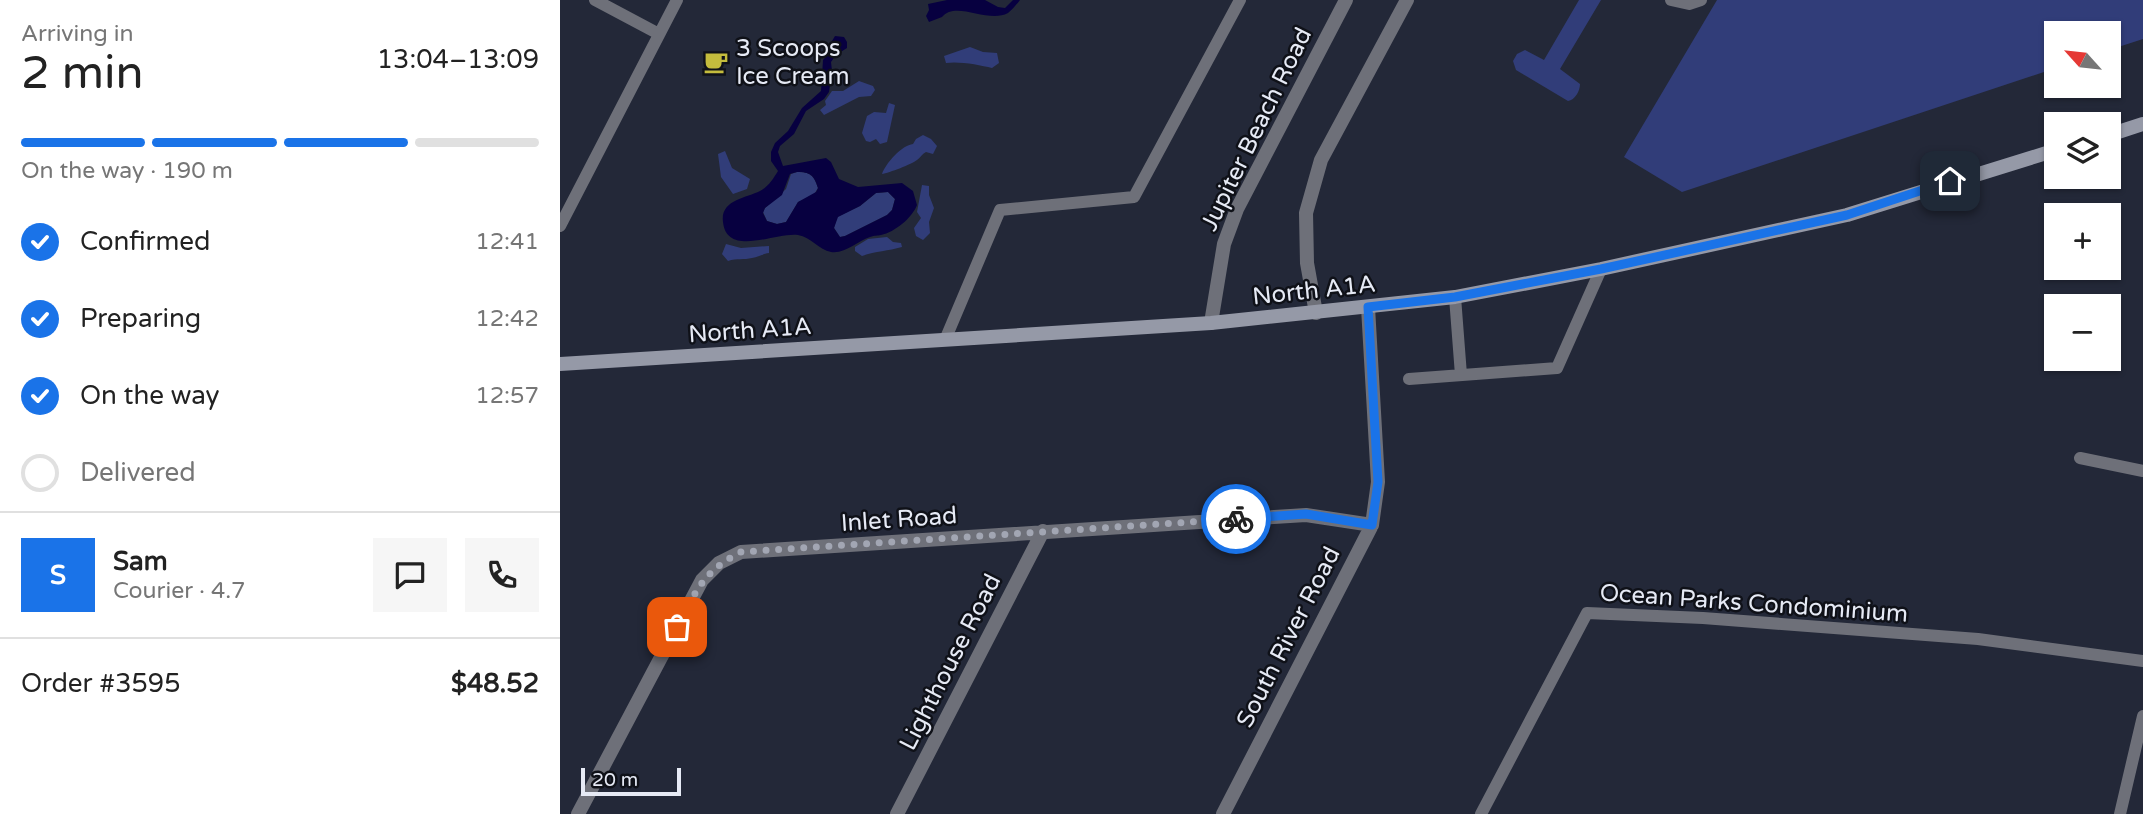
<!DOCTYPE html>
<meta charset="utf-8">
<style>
:root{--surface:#fff;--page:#f6f6f6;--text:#222;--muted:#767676;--line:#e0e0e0;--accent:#1a73e8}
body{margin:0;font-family:"Varela Round",sans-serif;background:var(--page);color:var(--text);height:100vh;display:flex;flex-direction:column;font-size:26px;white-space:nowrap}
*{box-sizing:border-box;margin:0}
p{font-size:23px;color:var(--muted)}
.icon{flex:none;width:38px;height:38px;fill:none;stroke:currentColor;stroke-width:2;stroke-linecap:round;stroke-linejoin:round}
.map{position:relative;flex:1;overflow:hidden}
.panel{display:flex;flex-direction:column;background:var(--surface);width:560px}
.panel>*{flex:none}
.needle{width:46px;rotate:297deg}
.tools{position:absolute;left:1484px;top:21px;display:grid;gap:14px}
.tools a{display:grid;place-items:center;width:77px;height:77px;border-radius:0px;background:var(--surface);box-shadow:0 2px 5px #0004;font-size:35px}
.scale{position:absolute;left:21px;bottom:18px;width:100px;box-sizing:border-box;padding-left:7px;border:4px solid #e6eaf5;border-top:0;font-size:19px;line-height:24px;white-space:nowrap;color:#e6eaf5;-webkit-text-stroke:5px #0f1118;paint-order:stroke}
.pin{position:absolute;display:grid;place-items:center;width:60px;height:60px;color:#fff;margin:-30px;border-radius:14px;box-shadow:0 4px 10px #0006}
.courier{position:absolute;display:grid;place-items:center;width:70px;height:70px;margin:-35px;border:5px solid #1a73e8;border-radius:50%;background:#fff;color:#222;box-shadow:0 2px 9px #0007}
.summary em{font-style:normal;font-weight:600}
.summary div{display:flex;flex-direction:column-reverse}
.summary{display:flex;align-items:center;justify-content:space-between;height:119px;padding:0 21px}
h1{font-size:46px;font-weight:600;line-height:52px}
.bar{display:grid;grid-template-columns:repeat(4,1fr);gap:10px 7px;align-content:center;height:84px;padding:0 21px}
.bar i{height:9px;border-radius:5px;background:var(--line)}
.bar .active{background:var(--accent)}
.bar p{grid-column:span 4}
.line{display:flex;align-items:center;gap:18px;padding:0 21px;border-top:2px solid var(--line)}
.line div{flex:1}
.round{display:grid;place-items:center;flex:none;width:74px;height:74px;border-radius:0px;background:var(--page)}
ol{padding:0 21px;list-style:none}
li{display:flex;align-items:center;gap:21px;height:77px}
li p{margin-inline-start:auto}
li .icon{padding:7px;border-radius:50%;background:var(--accent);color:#fff;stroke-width:4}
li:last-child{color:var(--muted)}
li i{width:38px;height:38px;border:4px solid var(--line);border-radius:50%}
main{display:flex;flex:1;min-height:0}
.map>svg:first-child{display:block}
.green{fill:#313d79}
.water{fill:#070040;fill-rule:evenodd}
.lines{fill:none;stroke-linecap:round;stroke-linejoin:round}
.lane{stroke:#6e7079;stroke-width:12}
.street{stroke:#6e7079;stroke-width:14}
.secondary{stroke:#9599a7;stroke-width:14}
.done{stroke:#a2a6b3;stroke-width:7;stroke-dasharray:0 12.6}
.route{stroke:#1a73e8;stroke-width:9}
.labels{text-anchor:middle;stroke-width:5;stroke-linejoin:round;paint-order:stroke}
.poi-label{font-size:24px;fill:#e6eaf5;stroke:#0f1118;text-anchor:start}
.street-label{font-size:24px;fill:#e6eaf5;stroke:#0f1118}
</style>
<main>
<section class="panel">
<div class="summary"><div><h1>2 min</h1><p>Arriving in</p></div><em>13:04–13:09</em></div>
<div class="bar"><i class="active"></i><i class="active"></i><i class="active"></i><i></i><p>On the way · 190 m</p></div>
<ol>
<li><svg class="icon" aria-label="check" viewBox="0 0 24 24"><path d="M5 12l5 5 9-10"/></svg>Confirmed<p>12:41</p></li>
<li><svg class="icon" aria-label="check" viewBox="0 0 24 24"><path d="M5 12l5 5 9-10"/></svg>Preparing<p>12:42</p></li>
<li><svg class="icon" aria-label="check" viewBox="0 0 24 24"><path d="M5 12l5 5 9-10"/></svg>On the way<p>12:57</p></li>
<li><i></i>Delivered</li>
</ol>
<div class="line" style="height:126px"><b class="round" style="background:var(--accent);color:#fff">S</b><div><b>Sam</b><p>Courier · 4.7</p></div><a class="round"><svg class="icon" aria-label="chat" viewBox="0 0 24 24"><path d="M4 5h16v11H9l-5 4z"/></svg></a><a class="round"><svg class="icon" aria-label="phone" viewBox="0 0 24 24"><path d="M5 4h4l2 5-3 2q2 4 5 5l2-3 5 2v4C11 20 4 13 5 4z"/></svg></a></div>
<div class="line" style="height:91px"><div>Order #3595</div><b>$48.52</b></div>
</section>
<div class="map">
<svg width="1583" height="814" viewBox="0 0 1583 814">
<rect width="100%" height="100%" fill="#232838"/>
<!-- green -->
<path class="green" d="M 1019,0 L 1041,0 L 1000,69 L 1020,84 C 1020,91 1015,100 1008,101 L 956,70 L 953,61 L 957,54 L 965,50 L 984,60 Z
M 1157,0 L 1583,0 L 1583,39 L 1549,50 L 1549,33 L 1496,33 L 1496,68 L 1122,192 L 1064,157 Z
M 410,47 L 423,52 L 437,53 L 439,63 L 432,68 C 420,65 399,61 386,63 L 384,56 Z
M 299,81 L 313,86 L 315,90 L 311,96 L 299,97 L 264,115 L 260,110 L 266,105 L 265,101 L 272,91 L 283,91 Z
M 329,103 L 335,105 L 327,142 L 320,144 L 316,139 L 310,142 L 306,141 L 302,133 L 307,116 L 314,112 L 326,113 Z
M 363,135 L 371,139 L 377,146 L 373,154 L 366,152 C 362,154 360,158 357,160 C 352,164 329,173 322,174 C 326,163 342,145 353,144 L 356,139 Z
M 165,151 L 172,168 L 190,179 L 187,189 L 173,194 L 161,177 L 158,154 Z
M 237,172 C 250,172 254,175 258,188 L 253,196 L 238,202 L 226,222 L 217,224 L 207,221 L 203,212 L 205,208 L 226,189 L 231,174 Z
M 362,185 L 369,186 L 369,195 L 374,208 L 369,222 L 370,233 L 363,240 L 356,236 L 354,228 L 361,218 L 357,212 Z
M 328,192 L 335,199 L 332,210 L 327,215 L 285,236 L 280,237 L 274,228 L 277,217 L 300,206 L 316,193 Z
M 327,237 L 333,242 L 341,243 L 342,247 C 328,251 316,251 302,256 L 295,251 L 295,247 L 308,239 Z
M 166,244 L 181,248 L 209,246 L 209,253 C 202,254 199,257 192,258 C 184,260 177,258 168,261 L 162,254 Z"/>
<!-- water -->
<path class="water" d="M 387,0 L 425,0 L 438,7 L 445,8 L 453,0 L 460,0 C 457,4 452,10 448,13 C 428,24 396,0 382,17 L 369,22 L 366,16 L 369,10 L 368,4 Z
M 275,36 L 284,37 L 287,42 L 287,48 L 276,55 L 271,62 L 272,71 L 269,92 L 264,99 L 246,111 L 234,134 L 220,146 L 218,152 L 223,166 L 266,158 L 271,162 L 279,179 L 298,187 L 342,183 L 353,191 L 357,205 C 352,218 335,232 321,235 C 317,236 315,235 310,237 C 297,241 286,254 271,252 C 259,250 251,237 238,235 C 216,232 167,258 163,222 C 160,200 186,198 200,191 C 209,186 213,179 218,171 L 211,161 L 211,152 L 215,143 L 228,131 L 242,108 L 261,91 L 263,60 L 271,51 L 272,41 ZM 237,172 C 250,172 254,175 258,188 L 256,192 L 238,202 L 226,222 L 217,224 L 207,221 L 203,213 L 205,208 L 222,195 L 230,174 ZM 328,192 L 335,199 L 332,210 L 327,215 L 285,236 L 280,237 L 274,228 L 278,217 L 300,206 L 316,193 Z"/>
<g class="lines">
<!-- lane -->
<path class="lane" d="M 35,0 L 99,34
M 1111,0 L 1129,4 L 1141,0
M 0,226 L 117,0
M 895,297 L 901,375
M 385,340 L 440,210 L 574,197 L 680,0
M 849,379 L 997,368 L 1041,269
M 1520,458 L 1583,471
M 921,814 L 1027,613 L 1143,618 L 1418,639 L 1583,661
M 1560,814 L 1583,716"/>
<!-- street -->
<path class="street" d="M 756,313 L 747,263 L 746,213 L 761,160 L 847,0
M 651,323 L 664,244 L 677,209 L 786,0
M 18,814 L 142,580 L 159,563 L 181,552 L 746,515 L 812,525
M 337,814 L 483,531
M 663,814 L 812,525 L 818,482 L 808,307"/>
<!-- secondary -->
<path class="secondary" d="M 1549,135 L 1583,124
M 0,364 L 651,323 L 895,297 L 1041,269 L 1287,215 L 1496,150"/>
</g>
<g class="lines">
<!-- done -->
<path class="done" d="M 117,627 C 137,590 142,572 181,552 L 676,519"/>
<!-- route -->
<path class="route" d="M 676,519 L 746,514 L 812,525 L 818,482 L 808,307 L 895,297 L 1041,269 L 1287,215 L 1390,181"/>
</g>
<!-- icons -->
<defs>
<g id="cafe-bare" transform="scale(1.89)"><path d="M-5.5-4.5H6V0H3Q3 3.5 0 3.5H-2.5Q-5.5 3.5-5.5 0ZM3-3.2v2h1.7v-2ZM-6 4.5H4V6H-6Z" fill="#c4bc3d" stroke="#0f1118" stroke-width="2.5" paint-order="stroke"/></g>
</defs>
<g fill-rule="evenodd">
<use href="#cafe-bare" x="156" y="62"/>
</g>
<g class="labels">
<!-- poi labels -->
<g class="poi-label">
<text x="176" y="56">3 Scoops<tspan x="176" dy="28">Ice Cream</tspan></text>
</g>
<!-- street labels -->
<g class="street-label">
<text transform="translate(696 129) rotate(-64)" y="8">Jupiter Beach Road</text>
<text transform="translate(754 290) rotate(-6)" y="8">North A1A</text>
<text transform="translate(190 330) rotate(-4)" y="8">North A1A</text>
<text transform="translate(339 519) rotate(-4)" y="8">Inlet Road</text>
<text transform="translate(1194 603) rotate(4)" y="8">Ocean Parks Condominium</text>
<text transform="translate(728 637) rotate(-63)" y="8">South River Road</text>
<text transform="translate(390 662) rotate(-63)" y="8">Lighthouse Road</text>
</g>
</g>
</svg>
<div class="tools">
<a><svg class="needle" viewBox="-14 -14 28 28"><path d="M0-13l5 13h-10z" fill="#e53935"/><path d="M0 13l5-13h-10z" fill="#767676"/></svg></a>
<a><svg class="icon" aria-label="layers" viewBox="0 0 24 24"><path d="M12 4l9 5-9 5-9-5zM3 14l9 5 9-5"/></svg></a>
<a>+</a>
<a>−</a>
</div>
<div class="scale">20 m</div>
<div class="pin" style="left:117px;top:627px;background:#ea580c"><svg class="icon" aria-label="bag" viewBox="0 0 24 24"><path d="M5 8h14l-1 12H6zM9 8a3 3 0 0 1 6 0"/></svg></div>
<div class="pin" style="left:1390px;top:181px;background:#1f2937"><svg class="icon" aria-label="home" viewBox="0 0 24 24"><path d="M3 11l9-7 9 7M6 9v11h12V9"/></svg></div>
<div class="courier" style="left:676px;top:519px"><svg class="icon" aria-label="bike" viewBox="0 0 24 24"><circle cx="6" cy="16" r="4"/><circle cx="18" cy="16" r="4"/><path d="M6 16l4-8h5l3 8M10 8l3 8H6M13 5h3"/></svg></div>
</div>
</main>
